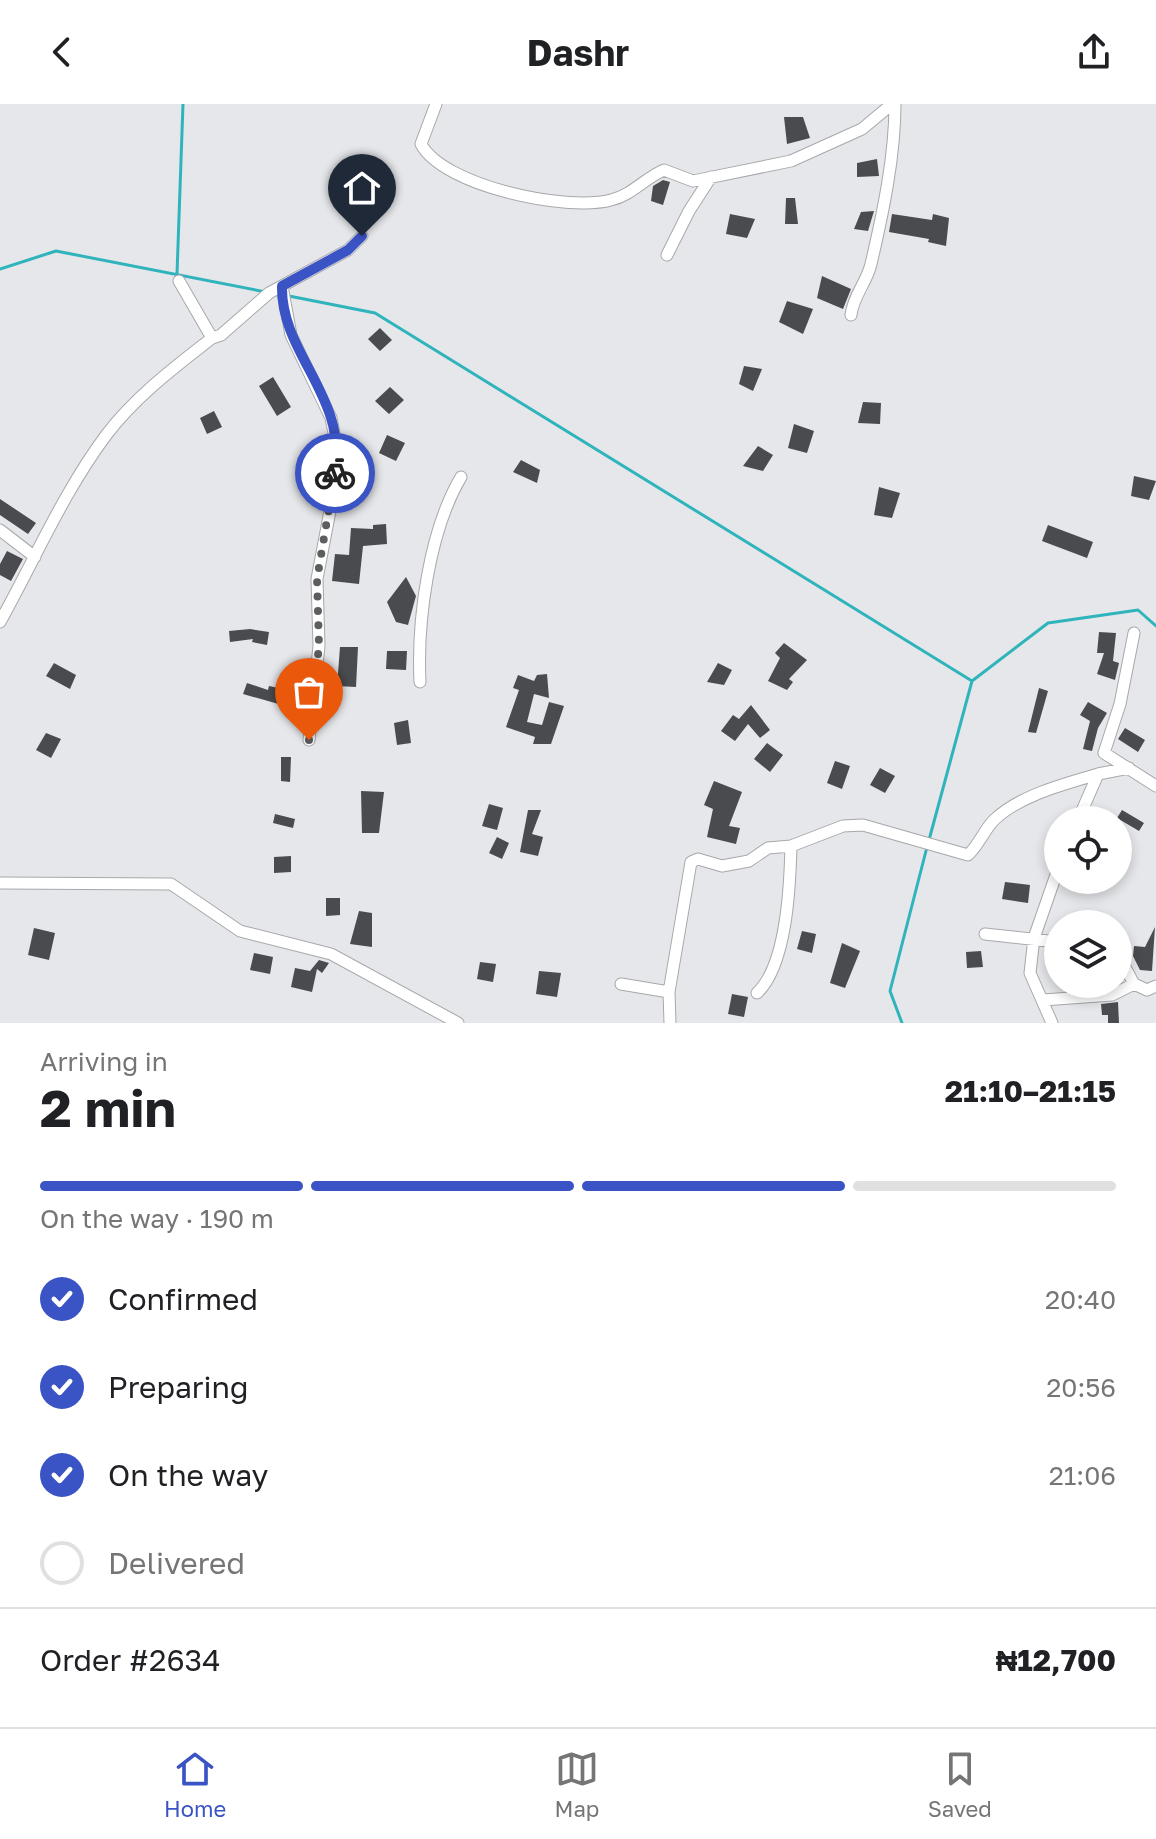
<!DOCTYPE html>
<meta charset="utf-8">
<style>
:root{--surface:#fff;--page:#f6f6f6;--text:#202124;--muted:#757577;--line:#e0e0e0;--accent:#3a53c5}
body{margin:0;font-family:"Golos Text",sans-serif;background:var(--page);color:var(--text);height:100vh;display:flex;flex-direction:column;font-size:30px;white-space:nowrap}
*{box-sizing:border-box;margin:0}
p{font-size:26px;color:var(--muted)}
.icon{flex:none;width:44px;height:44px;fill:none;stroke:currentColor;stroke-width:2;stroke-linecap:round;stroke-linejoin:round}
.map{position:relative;height:919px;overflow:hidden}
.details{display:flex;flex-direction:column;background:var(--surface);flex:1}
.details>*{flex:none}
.buttons{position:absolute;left:1044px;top:702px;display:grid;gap:16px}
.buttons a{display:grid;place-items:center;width:88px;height:88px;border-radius:50%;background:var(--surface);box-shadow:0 4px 12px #0003;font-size:40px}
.pin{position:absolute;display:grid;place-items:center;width:68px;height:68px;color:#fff;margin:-82px -34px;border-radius:50% 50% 50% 0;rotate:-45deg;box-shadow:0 0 8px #0007}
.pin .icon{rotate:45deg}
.courier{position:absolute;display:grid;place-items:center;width:80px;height:80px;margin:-40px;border:6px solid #3a53c5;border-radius:50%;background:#fff;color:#222;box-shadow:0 2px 10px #0007}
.summary em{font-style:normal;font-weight:700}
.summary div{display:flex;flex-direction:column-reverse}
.summary{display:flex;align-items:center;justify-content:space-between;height:136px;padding:0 40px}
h1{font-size:52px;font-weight:700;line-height:60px}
.bar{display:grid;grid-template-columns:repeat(4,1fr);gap:12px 8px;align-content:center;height:96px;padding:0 40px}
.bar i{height:10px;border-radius:6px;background:var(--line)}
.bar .active{background:var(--accent)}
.bar p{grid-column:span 4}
.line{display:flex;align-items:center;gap:20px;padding:0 40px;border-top:2px solid var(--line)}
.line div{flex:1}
ol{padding:0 40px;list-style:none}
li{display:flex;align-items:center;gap:24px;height:88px}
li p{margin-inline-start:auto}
li .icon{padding:8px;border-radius:50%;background:var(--accent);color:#fff;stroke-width:4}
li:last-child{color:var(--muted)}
li i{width:44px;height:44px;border:4px solid var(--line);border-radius:50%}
header{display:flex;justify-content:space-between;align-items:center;height:104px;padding:0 40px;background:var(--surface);font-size:36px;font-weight:700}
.tabs{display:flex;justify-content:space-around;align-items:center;height:112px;border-top:2px solid var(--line);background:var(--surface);font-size:22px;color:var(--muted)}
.tabs a{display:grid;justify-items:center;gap:4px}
.tabs .active{color:var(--accent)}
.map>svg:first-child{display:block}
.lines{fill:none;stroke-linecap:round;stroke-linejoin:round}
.stream{stroke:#30b4bc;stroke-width:3}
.building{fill:#4a4b4e}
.minor-casing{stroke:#a7a8ab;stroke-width:13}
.minor{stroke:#fff;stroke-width:11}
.done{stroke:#5e5e60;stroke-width:8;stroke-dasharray:0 14.4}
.route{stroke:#3a53c5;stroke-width:10}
</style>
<header><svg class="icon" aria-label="back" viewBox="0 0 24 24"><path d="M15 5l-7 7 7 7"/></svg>Dashr<svg class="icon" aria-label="share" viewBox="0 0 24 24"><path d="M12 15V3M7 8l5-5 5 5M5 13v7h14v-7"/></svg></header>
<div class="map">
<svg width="1156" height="919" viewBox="0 0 1156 919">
<rect width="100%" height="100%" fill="#e6e7ea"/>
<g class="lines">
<!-- stream -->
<path class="stream" d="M 0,165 L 56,147 L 266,188
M 177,170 L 183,0
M 289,192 L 375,209 L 972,577 L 1048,519 L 1138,506 L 1156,522
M 929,736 L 972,577
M 902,919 L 890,887 L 927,743"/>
</g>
<!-- building -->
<path class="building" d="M 784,13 L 803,13 L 810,34 L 787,40 Z
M 877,55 L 879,72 L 857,73 L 857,59 Z
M 663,76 L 670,78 L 663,101 L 651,97 L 653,82 Z
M 786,94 L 795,94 L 798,120 L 785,120 Z
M 874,107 L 868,127 L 854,125 L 861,108 Z
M 730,110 L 755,115 L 747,134 L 726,130 Z
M 892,110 L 932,116 L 933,110 L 949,114 L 946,142 L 928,138 L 929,135 L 889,128 Z
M 822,172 L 851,185 L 843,205 L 817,194 Z
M 787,197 L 813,205 L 803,230 L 779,218 Z
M 380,224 L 392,236 L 380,247 L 368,235 Z
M 744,262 L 762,265 L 753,287 L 739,280 Z
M 273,273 L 291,303 L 277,312 L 259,282 Z
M 390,283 L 404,296 L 389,310 L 375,297 Z
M 863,298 L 881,299 L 880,320 L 858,319 Z
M 214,307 L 222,323 L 207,330 L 200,314 Z
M 794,320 L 814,327 L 807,349 L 788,344 Z
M 387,331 L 405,339 L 396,357 L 379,349 Z
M 758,342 L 773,351 L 763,367 L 743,362 Z
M 521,356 L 540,366 L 537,379 L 513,368 Z
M 305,367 L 323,372 L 318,389 L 300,384 Z
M 1134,372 L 1156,377 L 1149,396 L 1131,392 Z
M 879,383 L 900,389 L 892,414 L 874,411 Z
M 0,395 L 36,419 L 28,430 L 0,411 Z
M 386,420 L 387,440 L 363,442 L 359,480 L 332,477 L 335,450 L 349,451 L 351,424 L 373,425 L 373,421 Z
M 1048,421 L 1093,438 L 1087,454 L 1042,437 Z
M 7,447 L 23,455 L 11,477 L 0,471 L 0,460 Z
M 406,473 L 416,492 L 408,521 L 396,518 L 387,498 Z
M 250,525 L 269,528 L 267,541 L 252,538 L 253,535 L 230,538 L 229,527 Z
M 1099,528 L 1116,529 L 1113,557 L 1119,559 L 1115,576 L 1097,570 L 1104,549 L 1097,549 Z
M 784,539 L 807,556 L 789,575 L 793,578 L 787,586 L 768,577 L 780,554 L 775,549 Z
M 340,543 L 358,543 L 356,583 L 337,582 Z
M 387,547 L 407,547 L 406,566 L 386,565 Z
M 54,559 L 76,571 L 70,585 L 46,572 Z
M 718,559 L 732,566 L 724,581 L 707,578 Z
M 291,561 L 308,563 L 306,579 L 290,578 Z
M 547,570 L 549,594 L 534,590 L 527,618 L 542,621 L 549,598 L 564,602 L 551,640 L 533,640 L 535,633 L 506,623 L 519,586 L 513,584 L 518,571 L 534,577 L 537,571 Z
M 247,579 L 268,586 L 269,582 L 293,587 L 289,603 L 243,590 Z
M 1039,584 L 1048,587 L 1036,629 L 1028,628 Z
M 1088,598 L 1107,609 L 1098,624 L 1092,647 L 1083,645 L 1090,617 L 1080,611 Z
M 751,601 L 770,626 L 760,634 L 748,620 L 735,637 L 721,627 L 733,611 L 739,615 Z
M 408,616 L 411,639 L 397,641 L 394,619 Z
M 1125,624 L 1145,636 L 1138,648 L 1118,635 Z
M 46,629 L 61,635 L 51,654 L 36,646 Z
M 767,639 L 783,651 L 770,668 L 754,655 Z
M 281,653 L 291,653 L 290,678 L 281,677 Z
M 835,657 L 850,662 L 842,685 L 827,679 Z
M 880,664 L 895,672 L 885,689 L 870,681 Z
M 714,677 L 742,688 L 729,722 L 740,724 L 736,740 L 707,733 L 713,705 L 704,701 Z
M 361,687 L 384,688 L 379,729 L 362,729 Z
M 489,700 L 503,704 L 497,726 L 482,722 Z
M 528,706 L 541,706 L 532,730 L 543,733 L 538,752 L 520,748 Z
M 1122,706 L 1144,719 L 1139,727 L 1117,714 Z
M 275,710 L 295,715 L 293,724 L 273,719 Z
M 497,733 L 509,739 L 502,755 L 489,749 Z
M 291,752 L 291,768 L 274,769 L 274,753 Z
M 1005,778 L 1030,781 L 1028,799 L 1002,795 Z
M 326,794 L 340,794 L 340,811 L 326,812 Z
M 359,807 L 372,809 L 372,843 L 350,840 Z
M 1155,823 L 1152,867 L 1140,866 L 1133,852 L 1134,842 L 1145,843 Z
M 34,824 L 55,829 L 49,856 L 28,851 Z
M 802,827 L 816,830 L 812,849 L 797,845 Z
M 842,839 L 860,847 L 845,884 L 830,879 Z
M 981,847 L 983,863 L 967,864 L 966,848 Z
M 254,849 L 273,853 L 270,870 L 250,866 Z
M 319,856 L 329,859 L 322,869 L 317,865 L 312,888 L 291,883 L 295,864 L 310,867 Z
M 480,858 L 496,860 L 493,878 L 477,875 Z
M 539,867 L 561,869 L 557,893 L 536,890 Z
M 732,890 L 748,893 L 744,913 L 728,910 Z
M 1118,898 L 1119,919 L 1108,919 L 1108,911 L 1102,911 L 1101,900 Z"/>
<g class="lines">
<!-- minor casing -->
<g class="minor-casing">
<path id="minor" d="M 436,0 L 421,40 C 443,82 567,108 611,96 C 632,91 645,74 664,66 L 693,77 L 791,57 L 862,25 L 892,0
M 667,151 L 689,107 L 711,73
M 282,182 L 291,231 L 331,314 L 337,344 L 334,386 L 317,475 L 319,542 L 309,636
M 851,211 C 853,192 867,178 871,160 C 883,109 895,52 895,0
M 212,234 L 221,231 L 269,189 L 348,146 L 362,132
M 0,426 L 35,453
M 0,518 C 35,455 64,387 107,330 C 136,292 175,263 212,234 L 179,177
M 1134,529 L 1120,600 L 1104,649 L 1156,682
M 420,578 C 417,516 429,427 461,373
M 1078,716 L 1098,670 L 1129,664
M 0,779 L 171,780 L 240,827 L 331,850 L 458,919
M 985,830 L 1058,838
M 1118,850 L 1134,880 L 1147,886 L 1156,882
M 621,880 L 669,888 L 691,758 L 698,755 L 722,762 L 749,757 L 768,744 L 791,742 L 843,722 L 863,721 L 968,751 C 979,741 984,726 994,716 C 1020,691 1065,680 1098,670
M 669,888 L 670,919
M 757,889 C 787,861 790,781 791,742
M 1043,896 L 1112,891 L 1134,880
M 1052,919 L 1030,869 L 1034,834 L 1058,765"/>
</g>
<!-- minor -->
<use href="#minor" class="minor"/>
</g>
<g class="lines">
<!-- done -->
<path class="done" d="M 309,636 L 319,542 L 317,475 L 335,369"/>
<!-- route -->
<path class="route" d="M 335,369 C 337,350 337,332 331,314 C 317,268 281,232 282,182 L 348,146 L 362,132"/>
</g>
</svg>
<div class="buttons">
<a><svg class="icon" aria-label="locate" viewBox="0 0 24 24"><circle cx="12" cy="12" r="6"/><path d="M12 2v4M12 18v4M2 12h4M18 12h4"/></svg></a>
<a><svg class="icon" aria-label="layers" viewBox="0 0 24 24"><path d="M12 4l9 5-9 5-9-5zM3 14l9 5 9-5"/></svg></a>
</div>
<div class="pin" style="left:309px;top:636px;background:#ea580c"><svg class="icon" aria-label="bag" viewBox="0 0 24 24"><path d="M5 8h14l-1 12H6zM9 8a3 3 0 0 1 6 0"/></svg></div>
<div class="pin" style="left:362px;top:132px;background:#1f2937"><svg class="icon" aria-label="home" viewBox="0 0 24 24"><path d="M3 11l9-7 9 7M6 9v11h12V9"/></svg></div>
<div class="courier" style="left:335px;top:369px"><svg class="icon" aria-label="bike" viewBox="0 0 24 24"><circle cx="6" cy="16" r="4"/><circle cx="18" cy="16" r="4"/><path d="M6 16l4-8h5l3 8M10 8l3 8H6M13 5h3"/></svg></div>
</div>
<section class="details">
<div class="summary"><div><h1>2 min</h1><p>Arriving in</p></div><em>21:10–21:15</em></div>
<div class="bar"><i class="active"></i><i class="active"></i><i class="active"></i><i></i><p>On the way · 190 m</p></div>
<ol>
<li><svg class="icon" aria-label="check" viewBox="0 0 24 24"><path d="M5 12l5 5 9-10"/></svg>Confirmed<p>20:40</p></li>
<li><svg class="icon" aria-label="check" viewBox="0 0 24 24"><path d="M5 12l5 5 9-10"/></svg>Preparing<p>20:56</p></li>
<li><svg class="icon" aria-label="check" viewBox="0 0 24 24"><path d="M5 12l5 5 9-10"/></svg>On the way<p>21:06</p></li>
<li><i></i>Delivered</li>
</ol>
<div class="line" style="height:104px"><div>Order #2634</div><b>₦12,700</b></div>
</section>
<nav class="tabs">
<a class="active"><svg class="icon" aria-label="home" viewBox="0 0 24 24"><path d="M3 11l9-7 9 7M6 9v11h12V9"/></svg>Home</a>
<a><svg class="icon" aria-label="map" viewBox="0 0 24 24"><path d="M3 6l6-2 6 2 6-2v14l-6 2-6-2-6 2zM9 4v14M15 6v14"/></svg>Map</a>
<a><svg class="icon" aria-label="saved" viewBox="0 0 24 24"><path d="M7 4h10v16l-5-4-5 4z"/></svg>Saved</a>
</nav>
